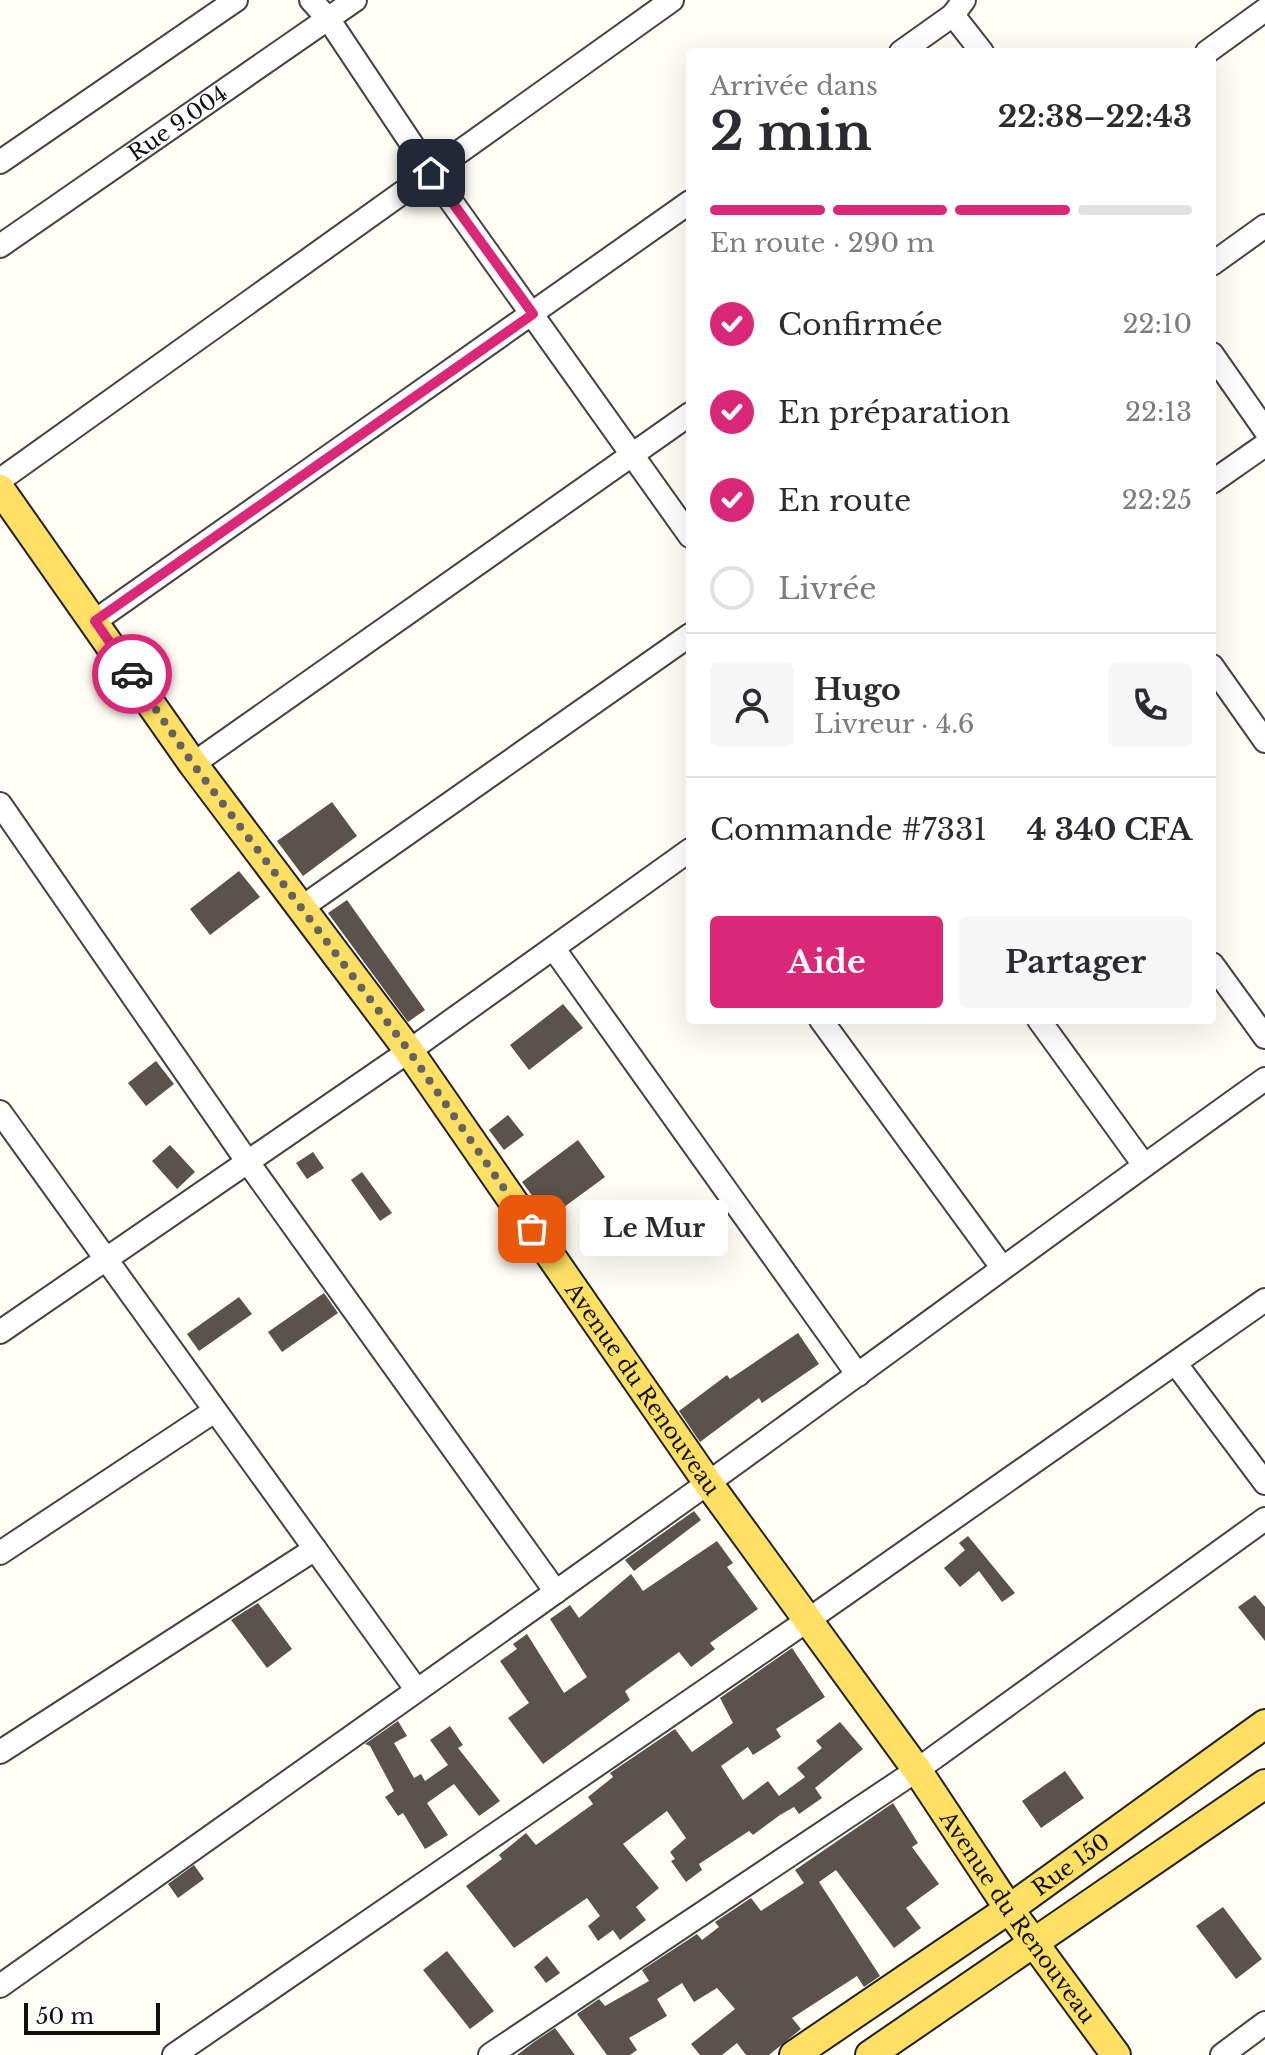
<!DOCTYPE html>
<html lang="fr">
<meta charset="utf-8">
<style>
:root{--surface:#fff;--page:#f7f7f7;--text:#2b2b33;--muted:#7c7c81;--line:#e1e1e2;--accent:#db2777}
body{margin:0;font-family:"Libre Baskerville",serif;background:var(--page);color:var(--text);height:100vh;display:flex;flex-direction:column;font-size:30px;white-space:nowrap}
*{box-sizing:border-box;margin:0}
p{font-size:26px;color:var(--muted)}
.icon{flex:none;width:44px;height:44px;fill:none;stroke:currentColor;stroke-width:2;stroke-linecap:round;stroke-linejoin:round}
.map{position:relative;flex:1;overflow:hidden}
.drawer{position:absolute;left:686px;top:48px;width:530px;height:976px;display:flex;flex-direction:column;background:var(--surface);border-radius:8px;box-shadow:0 8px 32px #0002}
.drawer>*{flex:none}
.scale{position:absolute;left:24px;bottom:20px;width:136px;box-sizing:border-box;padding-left:8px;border:4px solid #101010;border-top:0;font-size:22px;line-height:28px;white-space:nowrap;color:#101010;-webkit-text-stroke:6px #fff;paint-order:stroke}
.pin{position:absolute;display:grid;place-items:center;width:68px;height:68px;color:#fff;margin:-34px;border-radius:16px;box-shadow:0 4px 12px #0006}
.courier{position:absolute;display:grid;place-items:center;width:80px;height:80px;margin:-40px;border:6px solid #db2777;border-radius:50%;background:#fff;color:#222;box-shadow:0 2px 10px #0007}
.bubble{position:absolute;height:56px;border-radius:8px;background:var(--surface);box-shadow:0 8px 32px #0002;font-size:26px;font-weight:700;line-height:56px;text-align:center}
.headline em{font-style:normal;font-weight:700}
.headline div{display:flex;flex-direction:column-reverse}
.headline{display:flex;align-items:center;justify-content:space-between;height:136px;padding:0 24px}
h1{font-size:52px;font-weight:700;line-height:60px}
.bar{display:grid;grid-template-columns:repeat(4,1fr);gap:12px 8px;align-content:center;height:96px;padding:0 24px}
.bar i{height:10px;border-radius:6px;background:var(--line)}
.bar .selected{background:var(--accent)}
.bar p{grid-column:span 4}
.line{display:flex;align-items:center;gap:20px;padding:0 24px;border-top:2px solid var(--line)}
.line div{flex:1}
.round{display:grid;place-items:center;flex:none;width:84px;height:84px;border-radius:8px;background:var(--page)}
ol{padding:0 24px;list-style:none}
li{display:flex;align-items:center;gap:24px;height:88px}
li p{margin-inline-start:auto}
li .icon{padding:8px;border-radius:50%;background:var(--accent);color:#fff;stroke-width:4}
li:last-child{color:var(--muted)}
li i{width:44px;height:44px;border:4px solid var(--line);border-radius:50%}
.button{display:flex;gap:16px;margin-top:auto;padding:16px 24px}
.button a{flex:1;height:92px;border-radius:8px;background:var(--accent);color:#fff;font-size:32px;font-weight:700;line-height:92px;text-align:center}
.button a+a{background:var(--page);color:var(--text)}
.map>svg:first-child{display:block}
.building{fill:#5a524b}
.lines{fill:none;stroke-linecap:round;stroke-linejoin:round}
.minor-casing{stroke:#434343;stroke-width:26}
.major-casing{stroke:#212121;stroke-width:32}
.minor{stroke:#fff;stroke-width:22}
.major{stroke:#ffdf64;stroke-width:28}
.done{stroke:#646360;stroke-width:8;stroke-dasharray:0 14.4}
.route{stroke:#db2777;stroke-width:10}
.labels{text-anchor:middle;stroke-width:8;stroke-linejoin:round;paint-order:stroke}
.street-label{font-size:22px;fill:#101010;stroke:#fff}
</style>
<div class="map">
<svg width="1265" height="2055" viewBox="0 0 1265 2055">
<rect width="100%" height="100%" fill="#fffdf4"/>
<!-- building -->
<path class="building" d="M 332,802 L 357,836 L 303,876 L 277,841 Z
M 239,871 L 260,897 L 210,935 L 190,909 Z
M 347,900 L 425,1010 L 408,1022 L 328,913 Z
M 563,1004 L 583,1028 L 529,1070 L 510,1045 Z
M 156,1061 L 174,1084 L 146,1106 L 128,1083 Z
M 508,1115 L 524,1135 L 504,1150 L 489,1130 Z
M 578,1140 L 605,1177 L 549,1218 L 522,1182 Z
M 170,1145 L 195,1172 L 177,1189 L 152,1161 Z
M 313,1152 L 324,1168 L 307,1179 L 296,1163 Z
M 362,1172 L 392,1213 L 380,1221 L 351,1180 Z
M 324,1293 L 338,1313 L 282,1352 L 268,1332 Z
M 239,1297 L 252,1314 L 199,1351 L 187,1334 Z
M 798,1333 L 819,1364 L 762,1403 L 759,1398 L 700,1442 L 679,1411 L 727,1375 L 730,1379 Z
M 694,1511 L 701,1520 L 634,1571 L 625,1560 Z
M 968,1536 L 1015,1593 L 1002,1602 L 979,1571 L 960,1587 L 944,1568 L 965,1550 L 959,1543 Z
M 717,1541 L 733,1563 L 727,1567 L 758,1609 L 710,1643 L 715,1649 L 691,1667 L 679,1652 L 625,1691 L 630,1700 L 543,1764 L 508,1718 L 529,1703 L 500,1661 L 517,1649 L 513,1644 L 527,1634 L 564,1693 L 587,1677 L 550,1619 L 570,1605 L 579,1618 L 631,1574 L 643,1591 Z
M 1255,1595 L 1265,1607 L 1265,1641 L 1238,1607 Z
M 258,1603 L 292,1649 L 267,1668 L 231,1620 Z
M 792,1648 L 825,1697 L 776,1729 L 781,1737 L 753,1755 L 748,1747 L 721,1766 L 743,1800 L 768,1781 L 779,1796 L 805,1777 L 797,1768 L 822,1748 L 816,1741 L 840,1722 L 863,1749 L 815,1788 L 822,1798 L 799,1814 L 794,1807 L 780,1815 L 753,1835 L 749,1831 L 699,1864 L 702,1870 L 686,1882 L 671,1861 L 675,1859 L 670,1852 L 686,1838 L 667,1811 L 623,1844 L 659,1888 L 636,1907 L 646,1920 L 620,1940 L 613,1930 L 598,1941 L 588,1926 L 600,1916 L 587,1898 L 514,1948 L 466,1886 L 502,1859 L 499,1855 L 526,1833 L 536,1845 L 593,1804 L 588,1797 L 613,1777 L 610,1773 L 675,1729 L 692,1752 L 733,1723 L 720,1698 Z
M 398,1721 L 407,1736 L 394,1743 L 414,1778 L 421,1774 L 425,1781 L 448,1765 L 430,1740 L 450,1726 L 463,1745 L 458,1748 L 500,1801 L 479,1816 L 454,1784 L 427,1803 L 448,1835 L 425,1849 L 403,1813 L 398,1816 L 385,1797 L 394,1791 L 370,1746 L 365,1744 Z
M 1065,1771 L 1084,1798 L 1041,1828 L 1022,1801 Z
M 893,1803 L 918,1843 L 912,1847 L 939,1884 L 906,1908 L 921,1928 L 894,1948 L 836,1870 L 819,1882 L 880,1976 L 864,1987 L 857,1976 L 792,2018 L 801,2029 L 769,2055 L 746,2055 L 737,2043 L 722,2055 L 700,2055 L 691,2044 L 735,2009 L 717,1988 L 694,2002 L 682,1983 L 657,1999 L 667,2016 L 629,2038 L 637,2050 L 630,2055 L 607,2055 L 577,2014 L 599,1999 L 605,2006 L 649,1981 L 642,1970 L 697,1934 L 702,1940 L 719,1927 L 715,1922 L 751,1898 L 761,1911 L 804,1883 L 795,1870 Z
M 194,1865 L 204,1879 L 178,1898 L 168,1884 Z
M 1223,1907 L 1262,1959 L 1236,1979 L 1196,1926 Z
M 447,1951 L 494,2011 L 470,2029 L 423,1970 Z
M 547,1956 L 560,1973 L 546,1983 L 534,1967 Z
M 555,2028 L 575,2055 L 517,2055 L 534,2042 Z"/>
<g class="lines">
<!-- minor casing -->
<g class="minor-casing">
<g id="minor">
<path d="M 311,0 L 329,20 L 431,173 L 690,536"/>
<path d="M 964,0 L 953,15 L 982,52"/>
<path d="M 901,52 L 953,15"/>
<path d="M 1207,52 L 1265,10"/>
<path d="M 0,162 L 236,0"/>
<path id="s1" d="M 0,246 L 355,0"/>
<path d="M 1212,264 L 1265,226"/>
<path d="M 1212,354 L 1265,430"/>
<path d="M 0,480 L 672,0"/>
<path d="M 1212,482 L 1265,445"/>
<path d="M 95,621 L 690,202"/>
<path d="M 1212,666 L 1265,741"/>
<path d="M 193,764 L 690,414"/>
<path d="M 0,804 L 247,1161 L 556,1592"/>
<path d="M 301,908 L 690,635"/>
<path d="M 554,949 L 858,1375"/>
<path d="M 1212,964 L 1265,1037"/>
<path d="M 821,1020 L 1001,1266"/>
<path d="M 1039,1020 L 1144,1165"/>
<path d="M 0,1112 L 416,1689"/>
<path d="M 0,1332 L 409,1051 L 690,850"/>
<path d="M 1176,1364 L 1265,1483"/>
<path d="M 0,1553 L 213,1412"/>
<path d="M 0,1752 L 315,1549"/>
<path d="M 0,1986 C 236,1818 473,1652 708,1483 C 894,1349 1078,1212 1265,1079"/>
<path d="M 174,2055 L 808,1620 L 1265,1300"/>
<path d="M 490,2055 L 917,1770 L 1265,1519"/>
<path d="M 1222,2055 L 1265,2023"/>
</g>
</g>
<!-- major casing -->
<g class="major-casing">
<g id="major">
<path id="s2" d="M 0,489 L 193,764 L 409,1051 L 708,1483 L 917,1770 L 1009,1909 L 1116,2055"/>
<path id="s3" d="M 794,2055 L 1009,1909 L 1265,1724"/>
<path d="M 870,2055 L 1265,1784"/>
</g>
</g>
<!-- minor -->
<use href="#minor" class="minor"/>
<!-- major -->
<use href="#major" class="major"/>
</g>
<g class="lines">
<!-- done -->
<path class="done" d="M 132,674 L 193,764 L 409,1051 L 532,1229"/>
<!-- route -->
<path class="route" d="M 132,674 L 95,621 L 533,314 L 431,173"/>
</g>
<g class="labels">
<!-- street labels -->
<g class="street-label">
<text dy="8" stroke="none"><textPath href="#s1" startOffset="216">Rue 9.004</textPath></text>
<text dy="8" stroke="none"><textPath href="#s2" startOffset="1106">Avenue du Renouveau</textPath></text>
<text dy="8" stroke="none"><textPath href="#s3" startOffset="336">Rue 150</textPath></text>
<text dy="8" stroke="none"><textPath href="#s2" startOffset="1754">Avenue du Renouveau</textPath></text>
</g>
</g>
</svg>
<div class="scale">50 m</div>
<div class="pin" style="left:532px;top:1229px;background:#ea580c"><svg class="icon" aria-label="bag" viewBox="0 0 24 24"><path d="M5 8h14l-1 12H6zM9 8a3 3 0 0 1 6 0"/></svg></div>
<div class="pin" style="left:431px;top:173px;background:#1f2937"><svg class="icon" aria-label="home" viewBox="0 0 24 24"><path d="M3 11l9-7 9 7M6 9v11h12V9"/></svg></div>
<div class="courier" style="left:132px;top:674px"><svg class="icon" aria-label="car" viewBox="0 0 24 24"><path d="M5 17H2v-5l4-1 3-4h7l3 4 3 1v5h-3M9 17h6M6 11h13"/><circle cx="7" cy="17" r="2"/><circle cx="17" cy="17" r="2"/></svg></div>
<div class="bubble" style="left:580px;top:1200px;width:148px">Le Mur</div>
<section class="drawer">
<div class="headline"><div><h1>2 min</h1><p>Arrivée dans</p></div><em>22:38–22:43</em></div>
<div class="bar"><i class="selected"></i><i class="selected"></i><i class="selected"></i><i></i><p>En route · 290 m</p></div>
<ol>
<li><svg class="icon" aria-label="check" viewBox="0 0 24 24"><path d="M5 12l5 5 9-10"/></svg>Confirmée<p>22:10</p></li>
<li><svg class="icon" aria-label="check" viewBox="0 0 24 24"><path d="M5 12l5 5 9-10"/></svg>En préparation<p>22:13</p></li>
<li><svg class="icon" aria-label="check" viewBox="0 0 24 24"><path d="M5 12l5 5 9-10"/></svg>En route<p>22:25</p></li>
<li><i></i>Livrée</li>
</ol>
<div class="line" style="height:144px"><a class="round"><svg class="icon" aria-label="person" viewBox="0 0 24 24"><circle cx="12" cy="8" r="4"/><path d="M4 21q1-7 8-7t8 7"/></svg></a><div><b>Hugo</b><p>Livreur · 4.6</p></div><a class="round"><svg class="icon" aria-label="phone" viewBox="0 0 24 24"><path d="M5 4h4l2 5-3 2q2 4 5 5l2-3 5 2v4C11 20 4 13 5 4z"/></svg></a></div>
<div class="line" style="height:104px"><div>Commande #7331</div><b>4 340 CFA</b></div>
<div class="button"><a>Aide</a><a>Partager</a></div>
</section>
</div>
